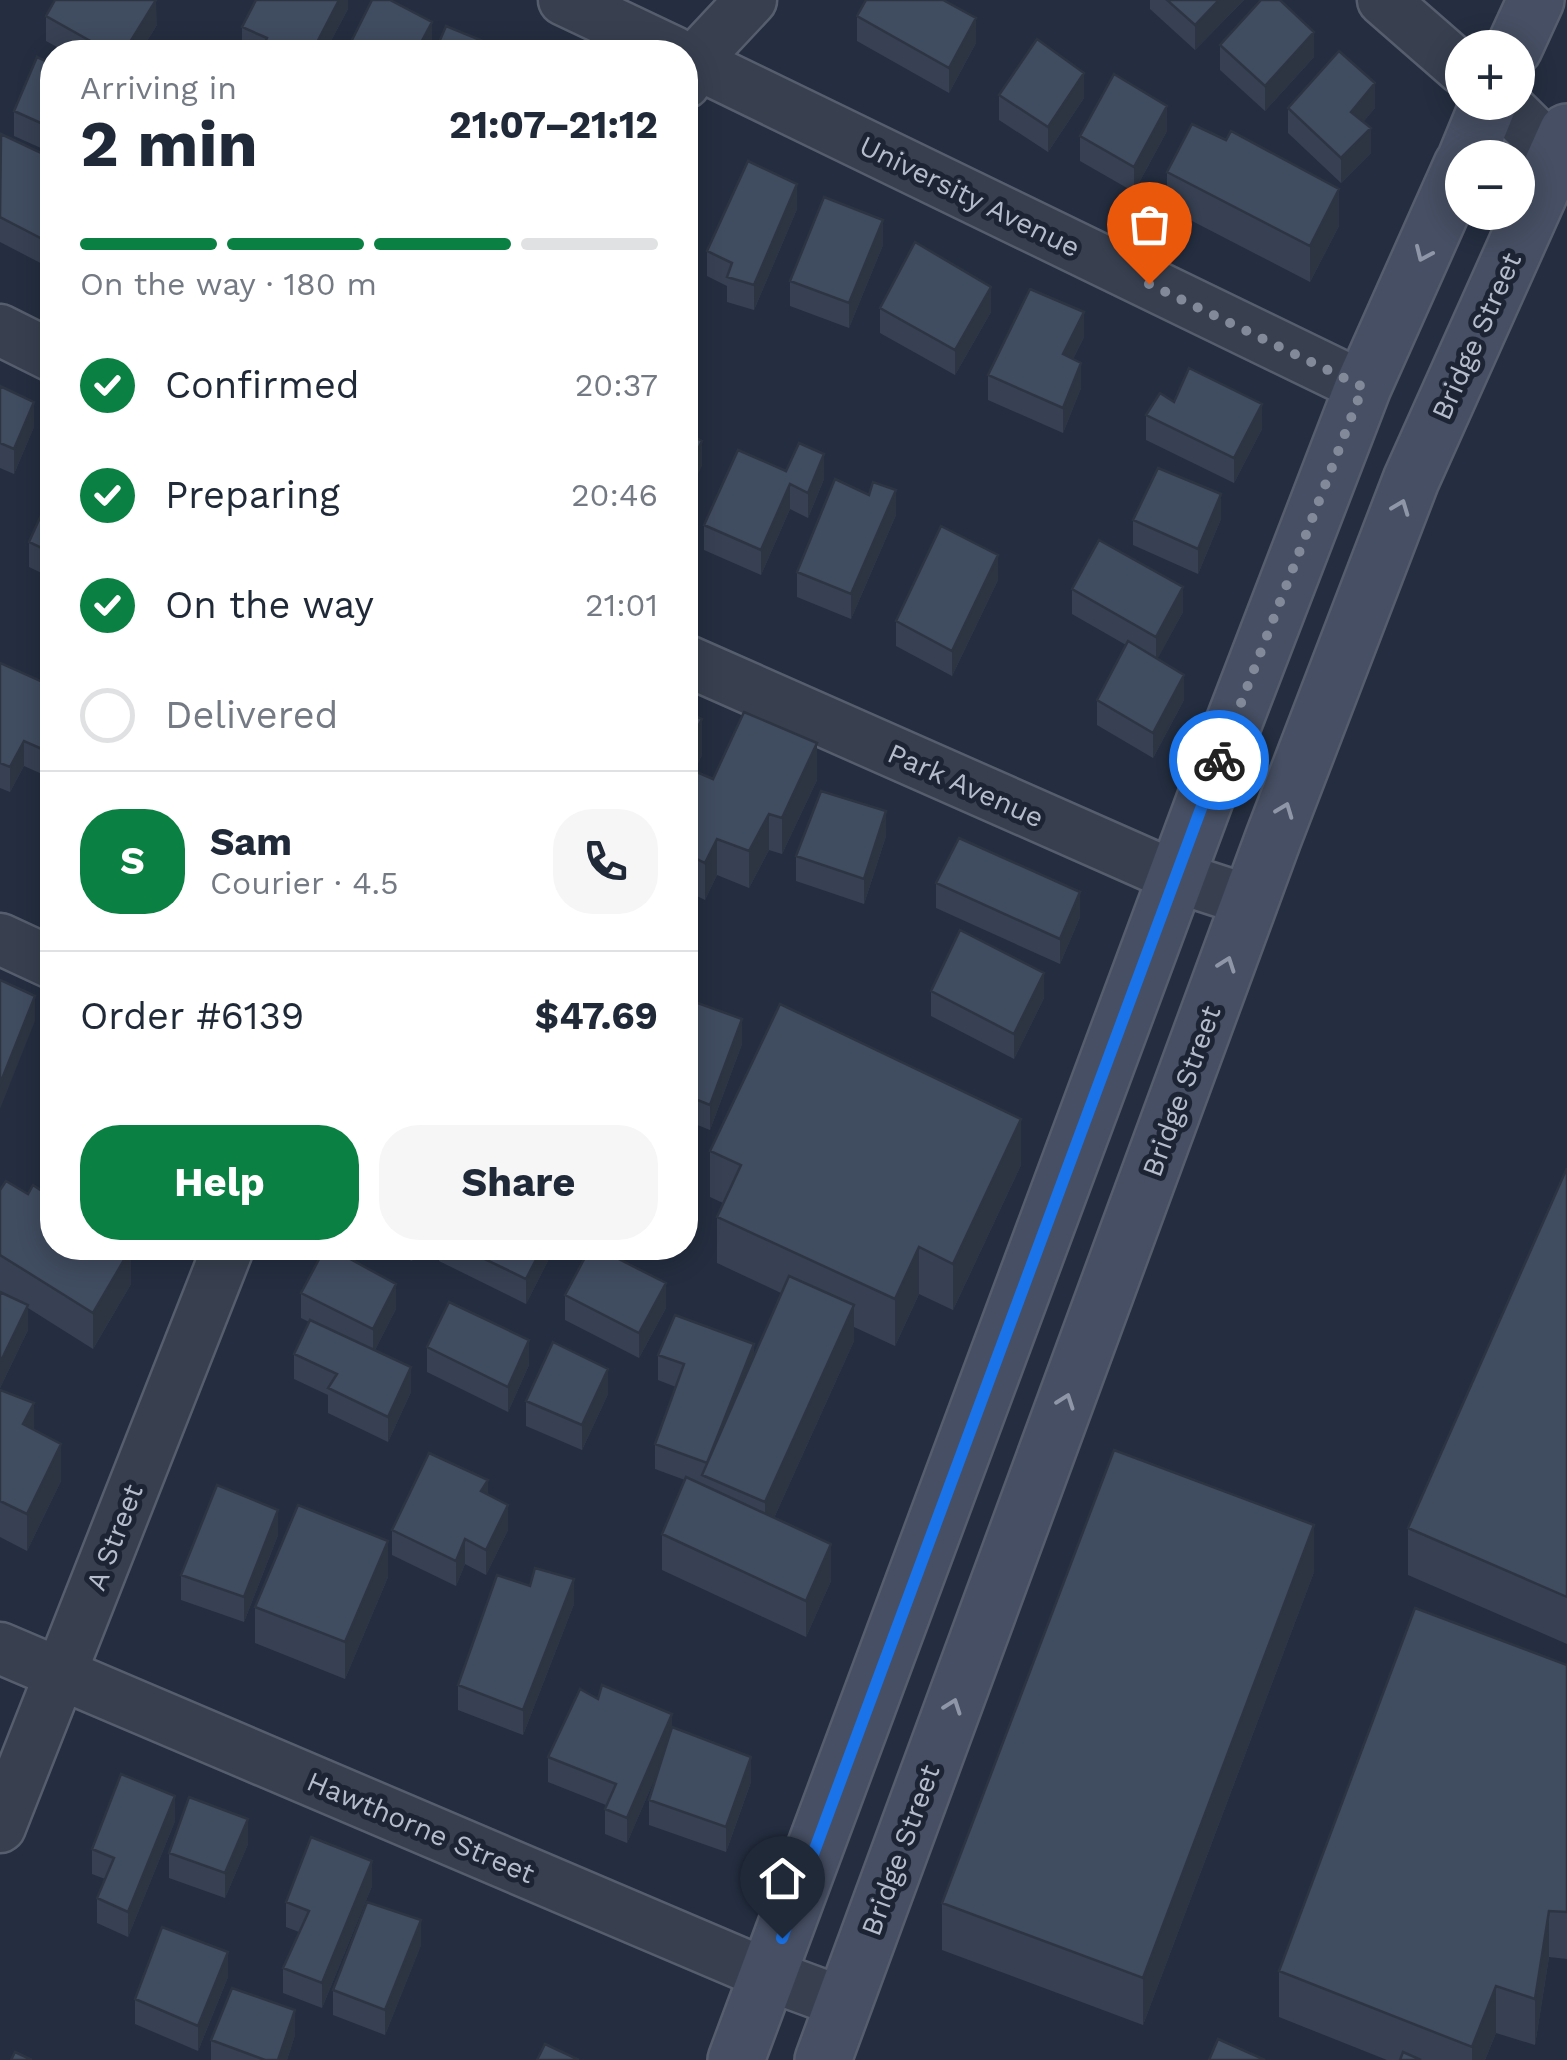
<!DOCTYPE html>
<meta charset="utf-8">
<style>
:root{--surface:#fff;--page:#f6f6f7;--text:#1f2937;--muted:#747a83;--line:#e0e1e3;--accent:#0b8043}
body{margin:0;font-family:"Work Sans",sans-serif;background:var(--page);color:var(--text);height:100vh;display:flex;flex-direction:column;font-size:38px;white-space:nowrap}
*{box-sizing:border-box;margin:0}
p{font-size:32px;color:var(--muted)}
.icon{flex:none;width:55px;height:55px;fill:none;stroke:currentColor;stroke-width:2;stroke-linecap:round;stroke-linejoin:round}
.map{position:relative;flex:1;overflow:hidden}
.drawer{position:absolute;left:40px;top:40px;width:658px;height:1220px;display:flex;flex-direction:column;background:var(--surface);border-radius:40px;box-shadow:0 5px 25px #0003}
.drawer>*{flex:none}
.tools{position:absolute;left:1445px;top:30px;display:grid;gap:20px}
.tools a{display:grid;place-items:center;width:90px;height:90px;border-radius:50%;background:var(--surface);box-shadow:0 5px 25px #0003;font-size:50px}
.pin{position:absolute;display:grid;place-items:center;width:85px;height:85px;color:#fff;margin:-102px -42px;border-radius:50% 50% 50% 0;rotate:-45deg;box-shadow:0 0 10px #0007}
.pin .icon{rotate:45deg}
.courier{position:absolute;display:grid;place-items:center;width:100px;height:100px;margin:-50px;border:8px solid #1a73e8;border-radius:50%;background:#fff;color:#222;box-shadow:0 2px 12px #0007}
.summary em{font-style:normal;font-weight:700}
.summary div{display:flex;flex-direction:column-reverse}
.summary{display:flex;align-items:center;justify-content:space-between;height:170px;padding:0 40px}
h1{font-size:65px;font-weight:700;line-height:75px}
.bar{display:grid;grid-template-columns:repeat(4,1fr);gap:15px 10px;align-content:center;height:120px;padding:0 40px}
.bar i{height:12px;border-radius:8px;background:var(--line)}
.bar .current{background:var(--accent)}
.bar p{grid-column:span 4}
.line{display:flex;align-items:center;gap:25px;padding:0 40px;border-top:2px solid var(--line)}
.line div{flex:1}
.round{display:grid;place-items:center;flex:none;width:105px;height:105px;border-radius:40px;background:var(--page)}
ol{padding:0 40px;list-style:none}
li{display:flex;align-items:center;gap:30px;height:110px}
li p{margin-inline-start:auto}
li .icon{padding:10px;border-radius:50%;background:var(--accent);color:#fff;stroke-width:4}
li:last-child{color:var(--muted)}
li i{width:55px;height:55px;border:5px solid var(--line);border-radius:50%}
.cta{display:flex;gap:20px;margin-top:auto;padding:20px 40px}
.cta a{flex:1;height:115px;border-radius:40px;background:var(--accent);color:#fff;font-size:40px;font-weight:700;line-height:115px;text-align:center}
.cta a+a{background:var(--page);color:var(--text)}
.map>svg:first-child{display:block}
.lines{fill:none;stroke-linecap:round;stroke-linejoin:round}
.street-casing{stroke:#565e6e;stroke-width:55}
.secondary-casing{stroke:#565e6e;stroke-width:60}
.street{stroke:#384050;stroke-width:50}
.secondary{stroke:#464f63;stroke-width:55}
.wall{fill:#374153}
.shaded-wall{fill:#2d3543}
.building{fill:#404c60;stroke:#2d3543;stroke-width:2.5}
.oneway{stroke:#8e96a7}
.done{stroke:#828a9a;stroke-width:10;stroke-dasharray:0 18}
.route{stroke:#1a73e8;stroke-width:12}
.labels{text-anchor:middle;stroke-width:10;stroke-linejoin:round;paint-order:stroke}
.street-label{font-size:28px;fill:#b5bccb;stroke:#1d2535}
</style>
<div class="map">
<svg width="1567" height="2060" viewBox="0 0 1567 2060">
<rect width="100%" height="100%" fill="#242e40"/>
<g class="lines">
<!-- street casing -->
<g class="street-casing">
<path id="street" d="M 564,0 L 674,52
M 1383,0 L 1462,69
M 685,58 L 1363,387
M 685,83 L 693,62 L 751,0
M 1503,102 L 1567,165
M 0,330 L 52,356
M 685,660 L 1176,877 L 1250,901
M 0,939 L 52,963
M 0,1648 L 768,1975 L 844,2003
M 0,1827 L 228,1248"/>
</g>
<!-- secondary casing -->
<g class="secondary-casing">
<path id="secondary" d="M 1514,48 L 1536,0
M 1466,158 L 1489,102
M 736,2060 L 1229,735 L 1363,387 L 1462,165
M 823,2060 L 1273,839 L 1411,480 L 1567,132"/>
</g>
<!-- street -->
<use href="#street" class="street"/>
<!-- secondary -->
<use href="#secondary" class="secondary"/>
</g>
<!-- wall -->
<path class="wall" d="M 348,0 L 348,9 L 325,52 L 242,52 L 242,27 Z
M 1150,0 L 1244,0 L 1195,50 L 1150,9 Z
M 46,16 L 157,25 L 140,52 L 66,52 L 46,41 Z
M 857,16 L 976,43 L 949,93 L 857,41 Z
M 1220,45 L 1314,57 L 1265,111 L 1220,70 Z
M 52,64 L 52,153 L 14,136 L 14,111 Z
M 999,95 L 1084,98 L 1048,152 L 999,120 Z
M 1288,108 L 1375,108 L 1363,122 L 1371,153 L 1341,183 L 1288,133 Z
M 1167,131 L 1134,192 L 1080,161 L 1080,136 Z
M 0,136 L 52,158 L 52,269 L 0,242 Z
M 1167,172 L 1339,226 L 1310,282 L 1167,208 Z
M 797,209 L 754,310 L 727,302 L 727,286 L 707,276 L 707,251 Z
M 883,245 L 849,328 L 790,306 L 790,281 Z
M 880,308 L 991,312 L 955,375 L 880,333 Z
M 1084,337 L 1073,359 L 1081,388 L 1063,433 L 988,400 L 988,375 Z
M 0,386 L 34,427 L 14,474 L 0,468 Z
M 1174,402 L 1262,429 L 1234,483 L 1146,440 L 1146,415 Z
M 786,471 L 824,479 L 808,518 L 790,509 L 761,575 L 704,550 L 704,525 Z
M 52,491 L 52,578 L 29,567 L 29,542 Z
M 896,515 L 851,619 L 797,597 L 797,572 Z
M 1221,519 L 1198,574 L 1133,545 L 1133,520 Z
M 998,580 L 952,676 L 896,646 L 896,621 Z
M 1072,589 L 1183,612 L 1157,659 L 1184,700 L 1153,758 L 1097,725 L 1097,700 L 1126,645 L 1072,614 Z
M 0,663 L 52,686 L 52,752 L 42,774 L 24,766 L 10,792 L 0,788 Z
M 685,711 L 702,755 L 694,771 L 713,779 L 817,780 L 782,854 L 769,850 L 749,888 L 717,875 L 705,900 L 685,890 Z
M 52,807 L 52,841 L 49,840 L 49,815 Z
M 886,836 L 864,904 L 796,881 L 796,856 Z
M 936,883 L 1080,917 L 1060,964 L 936,908 Z
M 931,991 L 1044,998 L 1014,1059 L 931,1016 Z
M 685,1018 L 742,1044 L 710,1130 L 685,1120 Z
M 52,1084 L 52,1133 L 44,1129 L 44,1104 Z
M 710,1151 L 1021,1165 L 953,1310 L 919,1294 L 895,1346 L 854,1327 L 854,1341 L 774,1518 L 831,1581 L 806,1637 L 662,1570 L 662,1534 L 685,1480 L 655,1469 L 655,1444 L 676,1387 L 658,1380 L 658,1355 L 754,1355 L 781,1293 L 717,1263 L 717,1217 L 723,1203 L 710,1197 Z
M 1567,1168 L 1567,1644 L 1408,1575 L 1408,1528 Z
M 0,1190 L 131,1284 L 93,1349 L 28,1308 L 28,1330 L 0,1388 L 0,1292 L 6,1295 L 0,1291 Z
M 382,1248 L 419,1248 L 412,1261 Z
M 439,1248 L 554,1248 L 554,1249 L 526,1304 L 439,1261 Z
M 301,1293 L 396,1309 L 375,1350 L 411,1392 L 388,1442 L 328,1413 L 328,1395 L 294,1379 L 294,1354 L 309,1322 L 301,1318 Z
M 565,1295 L 666,1308 L 639,1358 L 565,1320 Z
M 427,1347 L 529,1365 L 508,1412 L 427,1372 Z
M 0,1390 L 34,1430 L 61,1481 L 27,1551 L 0,1537 Z
M 608,1394 L 582,1450 L 526,1426 L 526,1401 Z
M 488,1494 L 508,1530 L 486,1575 L 465,1564 L 456,1586 L 392,1555 L 392,1530 Z
M 278,1535 L 244,1622 L 181,1600 L 181,1575 Z
M 1314,1572 L 1143,2025 L 942,1950 L 942,1903 Z
M 388,1577 L 345,1679 L 255,1643 L 255,1607 Z
M 574,1604 L 523,1735 L 458,1710 L 458,1685 Z
M 1567,1665 L 1567,1959 L 1549,1957 L 1535,2045 L 1496,2033 L 1485,2060 L 1387,2060 L 1279,2017 L 1279,1971 Z
M 598,1699 L 672,1727 L 751,1782 L 726,1852 L 649,1825 L 649,1800 L 658,1771 L 627,1843 L 605,1834 L 605,1809 L 606,1805 L 548,1782 L 548,1757 Z
M 175,1821 L 128,1937 L 97,1923 L 97,1898 L 105,1879 L 92,1874 L 92,1849 Z
M 248,1844 L 225,1898 L 169,1878 L 169,1853 Z
M 372,1886 L 322,2008 L 283,1993 L 283,1968 L 299,1932 L 286,1927 L 286,1902 Z
M 421,1945 L 385,2035 L 333,2015 L 333,1990 Z
M 228,1977 L 198,2051 L 135,2024 L 135,1999 Z
M 295,2035 L 287,2060 L 211,2060 L 211,2040 Z"/>
<!-- shaded-wall -->
<path class="shaded-wall" d="M 156,0 L 157,25 L 140,52 L 124,52 Z
M 339,0 L 348,0 L 348,9 L 325,52 L 312,52 Z
M 1219,0 L 1244,0 L 1195,50 L 1195,25 Z
M 976,18 L 976,43 L 949,93 L 949,68 Z
M 432,22 L 432,47 L 429,52 L 416,52 Z
M 1314,32 L 1314,57 L 1265,111 L 1265,86 Z
M 1084,73 L 1084,98 L 1048,152 L 1048,127 Z
M 1375,83 L 1375,108 L 1351,137 L 1351,112 Z
M 1167,106 L 1167,131 L 1134,192 L 1134,167 Z
M 1371,128 L 1371,153 L 1341,183 L 1341,158 Z
M 797,184 L 797,209 L 754,310 L 754,285 Z
M 1339,189 L 1339,226 L 1310,282 L 1310,246 Z
M 883,220 L 883,245 L 849,328 L 849,303 Z
M 991,287 L 991,312 L 955,375 L 955,350 Z
M 1084,312 L 1084,337 L 1063,379 L 1063,354 Z
M 1081,363 L 1081,388 L 1063,433 L 1063,408 Z
M 34,402 L 34,427 L 14,474 L 14,449 Z
M 1262,404 L 1262,429 L 1234,483 L 1234,458 Z
M 702,441 L 702,466 L 685,501 L 685,476 Z
M 824,454 L 824,479 L 808,518 L 808,493 Z
M 790,484 L 790,509 L 761,575 L 761,550 Z
M 896,490 L 896,515 L 851,619 L 851,594 Z
M 1221,494 L 1221,519 L 1198,574 L 1198,549 Z
M 998,555 L 998,580 L 952,676 L 952,651 Z
M 1183,587 L 1183,612 L 1156,662 L 1156,637 Z
M 1184,675 L 1184,700 L 1153,758 L 1153,733 Z
M 702,719 L 702,755 L 685,788 L 685,752 Z
M 52,727 L 52,752 L 42,774 L 42,749 Z
M 24,741 L 24,766 L 10,792 L 10,767 Z
M 817,743 L 817,780 L 782,854 L 782,818 Z
M 886,811 L 886,836 L 864,904 L 864,879 Z
M 769,814 L 769,850 L 749,888 L 749,851 Z
M 717,839 L 717,875 L 705,900 L 705,863 Z
M 1080,892 L 1080,917 L 1060,964 L 1060,939 Z
M 1044,973 L 1044,998 L 1014,1059 L 1014,1034 Z
M 35,996 L 35,1021 L 0,1109 L 0,1084 Z
M 742,1019 L 742,1044 L 710,1130 L 710,1105 Z
M 1021,1119 L 1021,1165 L 953,1310 L 953,1264 Z
M 919,1247 L 919,1294 L 895,1346 L 895,1299 Z
M 131,1248 L 131,1284 L 93,1349 L 93,1313 Z
M 412,1248 L 419,1248 L 412,1261 Z
M 542,1248 L 554,1248 L 554,1249 L 526,1304 L 526,1279 Z
M 666,1283 L 666,1308 L 639,1358 L 639,1333 Z
M 396,1284 L 396,1309 L 373,1354 L 373,1329 Z
M 28,1305 L 28,1330 L 0,1388 L 0,1363 Z
M 854,1305 L 854,1341 L 765,1538 L 765,1502 Z
M 529,1340 L 529,1365 L 508,1412 L 508,1387 Z
M 754,1344 L 754,1369 L 707,1463 Z
M 411,1367 L 411,1392 L 388,1442 L 388,1417 Z
M 608,1369 L 608,1394 L 582,1450 L 582,1425 Z
M 34,1403 L 34,1440 L 23,1424 Z
M 61,1444 L 61,1481 L 27,1551 L 27,1514 Z
M 488,1480 L 488,1505 L 481,1491 Z
M 508,1505 L 508,1530 L 486,1575 L 486,1550 Z
M 278,1510 L 278,1535 L 244,1622 L 244,1597 Z
M 1314,1525 L 1314,1572 L 1143,2025 L 1143,1978 Z
M 465,1539 L 465,1564 L 456,1586 L 456,1561 Z
M 388,1541 L 388,1577 L 345,1679 L 345,1642 Z
M 831,1544 L 831,1581 L 806,1637 L 806,1601 Z
M 574,1579 L 574,1604 L 523,1735 L 523,1710 Z
M 672,1714 L 672,1739 L 627,1843 L 627,1818 Z
M 751,1757 L 751,1782 L 726,1852 L 726,1827 Z
M 175,1796 L 175,1821 L 128,1937 L 128,1912 Z
M 248,1819 L 248,1844 L 225,1898 L 225,1873 Z
M 372,1861 L 372,1886 L 322,2008 L 322,1983 Z
M 1549,1911 L 1549,1957 L 1535,2045 L 1535,1999 Z
M 421,1920 L 421,1945 L 385,2035 L 385,2010 Z
M 228,1952 L 228,1977 L 198,2051 L 198,2026 Z
M 1496,1986 L 1496,2033 L 1485,2060 L 1472,2060 L 1472,2047 Z
M 295,2010 L 295,2035 L 287,2060 L 278,2060 Z"/>
<!-- building -->
<path class="building" d="M 55,0 L 156,0 L 124,52 L 110,52 L 46,16 Z
M 256,0 L 339,0 L 312,52 L 261,52 L 267,38 L 242,27 Z
M 372,0 L 390,0 L 432,22 L 416,52 L 346,52 Z
M 866,0 L 943,0 L 976,18 L 949,68 L 857,16 Z
M 1167,0 L 1219,0 L 1195,25 Z
M 1261,0 L 1280,0 L 1314,32 L 1265,86 L 1220,45 Z
M 446,26 L 507,51 L 506,52 L 435,52 Z
M 1037,39 L 1084,73 L 1048,127 L 999,95 Z
M 541,44 L 561,52 L 538,52 Z
M 1339,51 L 1375,83 L 1351,112 L 1371,128 L 1341,158 L 1288,108 Z
M 37,57 L 52,64 L 52,128 L 14,111 Z
M 1114,74 L 1167,106 L 1134,167 L 1080,136 Z
M 1192,124 L 1226,140 L 1231,131 L 1339,189 L 1310,246 L 1167,172 Z
M 1,134 L 52,158 L 52,244 L 0,217 Z
M 748,161 L 797,184 L 754,285 L 727,277 L 732,263 L 707,251 Z
M 824,197 L 883,220 L 849,303 L 790,281 Z
M 915,242 L 991,287 L 955,350 L 880,308 Z
M 1030,289 L 1084,312 L 1063,354 L 1081,363 L 1063,408 L 988,375 Z
M 1189,368 L 1262,404 L 1234,458 L 1146,415 L 1160,393 L 1174,402 Z
M 0,386 L 34,402 L 14,449 L 0,443 Z
M 685,432 L 702,441 L 685,476 Z
M 799,443 L 824,454 L 808,493 L 790,484 L 761,550 L 704,525 L 738,450 L 786,471 Z
M 1158,468 L 1221,494 L 1198,549 L 1133,520 Z
M 835,479 L 869,495 L 873,482 L 896,490 L 851,594 L 797,572 Z
M 52,491 L 52,553 L 29,542 Z
M 941,526 L 998,555 L 952,651 L 896,621 Z
M 1099,540 L 1183,587 L 1156,637 L 1072,589 Z
M 1128,641 L 1184,675 L 1153,733 L 1097,700 Z
M 0,663 L 52,686 L 52,727 L 42,749 L 24,741 L 10,767 L 0,763 Z
M 685,711 L 702,719 L 685,752 Z
M 744,712 L 817,743 L 782,818 L 769,814 L 749,851 L 717,839 L 705,863 L 685,853 L 685,767 L 713,779 Z
M 821,791 L 886,811 L 864,879 L 796,856 Z
M 959,838 L 1080,892 L 1060,939 L 936,883 Z
M 960,930 L 1044,973 L 1014,1034 L 931,991 Z
M 0,980 L 35,996 L 0,1084 Z
M 692,1001 L 742,1019 L 710,1105 L 685,1095 L 685,1018 Z
M 780,1004 L 1021,1119 L 953,1264 L 919,1247 L 895,1299 L 717,1217 L 741,1165 L 710,1151 Z
M 52,1084 L 52,1108 L 44,1104 Z
M 1567,1168 L 1567,1597 L 1408,1528 Z
M 6,1181 L 28,1194 L 33,1185 L 52,1198 L 52,1248 L 131,1248 L 93,1313 L 0,1255 L 0,1190 Z
M 325,1248 L 330,1248 L 396,1284 L 373,1329 L 301,1293 Z
M 462,1248 L 542,1248 L 526,1279 Z
M 590,1248 L 597,1248 L 666,1283 L 639,1333 L 565,1295 Z
M 789,1276 L 854,1305 L 765,1502 L 702,1475 Z
M 0,1292 L 28,1305 L 0,1363 Z
M 449,1302 L 529,1340 L 508,1387 L 427,1347 Z
M 675,1315 L 754,1344 L 707,1463 L 655,1444 L 684,1364 L 658,1355 Z
M 310,1320 L 411,1367 L 388,1417 L 328,1388 L 337,1374 L 294,1354 Z
M 553,1342 L 608,1369 L 582,1425 L 526,1401 Z
M 0,1390 L 34,1403 L 23,1424 L 61,1444 L 27,1514 L 0,1501 Z
M 1114,1450 L 1314,1525 L 1143,1978 L 942,1903 Z
M 429,1453 L 488,1480 L 481,1491 L 508,1505 L 486,1550 L 465,1539 L 456,1561 L 392,1530 Z
M 686,1477 L 831,1544 L 806,1601 L 662,1534 Z
M 217,1485 L 278,1510 L 244,1597 L 181,1575 Z
M 298,1505 L 388,1541 L 345,1642 L 255,1607 Z
M 535,1568 L 574,1579 L 523,1710 L 458,1685 L 497,1575 L 530,1586 Z
M 1415,1608 L 1567,1665 L 1567,1912 L 1549,1911 L 1535,1999 L 1496,1986 L 1472,2047 L 1279,1971 Z
M 602,1685 L 672,1714 L 627,1818 L 605,1809 L 616,1784 L 548,1757 L 580,1689 L 598,1699 Z
M 672,1727 L 751,1757 L 726,1827 L 649,1800 Z
M 121,1774 L 175,1796 L 128,1912 L 97,1898 L 114,1858 L 92,1849 Z
M 189,1797 L 248,1819 L 225,1873 L 169,1853 Z
M 311,1837 L 372,1861 L 322,1983 L 283,1968 L 309,1911 L 286,1902 Z
M 367,1902 L 421,1920 L 385,2010 L 333,1990 Z
M 162,1927 L 228,1952 L 198,2026 L 135,1999 Z
M 232,1988 L 295,2010 L 278,2060 L 265,2060 L 211,2040 Z
M 1218,2039 L 1265,2060 L 1209,2060 Z
M 545,2044 L 579,2060 L 537,2060 Z
M 15,2052 L 32,2060 L 11,2060 Z
M 1403,2052 L 1421,2060 L 1400,2060 Z"/>
<!-- one-way arrows -->
<defs><path id="oneway-chevron" d="M-2-3.5L2.5 0L-2 3.5" fill="none" stroke-width="1.6" stroke-linecap="round" stroke-linejoin="round" transform="scale(2.5)"/></defs>
<g class="oneway">
<use href="#oneway-chevron" transform="translate(1423 254) rotate(114)"/>
<use href="#oneway-chevron" transform="translate(1401 507) rotate(-69)"/>
<use href="#oneway-chevron" transform="translate(1285 810) rotate(-69)"/>
<use href="#oneway-chevron" transform="translate(1227 964) rotate(-70)"/>
<use href="#oneway-chevron" transform="translate(1066 1401) rotate(-70)"/>
<use href="#oneway-chevron" transform="translate(953 1706) rotate(-70)"/>
</g>
<g class="lines">
<!-- done -->
<path class="done" d="M 1149,284 L 1363,387 L 1219,760"/>
<!-- route -->
<path class="route" d="M 782,1938 L 1219,760"/>
</g>
<g class="labels">
<!-- street labels -->
<g class="street-label">
<text transform="translate(970 196) rotate(26)" y="10">University Avenue</text>
<text transform="translate(1476 336) rotate(-66)" y="10">Bridge Street</text>
<text transform="translate(966 785) rotate(24)" y="10">Park Avenue</text>
<text transform="translate(1181 1091) rotate(-70)" y="10">Bridge Street</text>
<text transform="translate(114 1537) rotate(-69)" y="10">A Street</text>
<text transform="translate(421 1827) rotate(23)" y="10">Hawthorne Street</text>
<text transform="translate(900 1850) rotate(-70)" y="10">Bridge Street</text>
</g>
</g>
</svg>
<div class="tools">
<a>+</a>
<a>−</a>
</div>
<div class="pin" style="left:1149px;top:284px;background:#ea580c"><svg class="icon" aria-label="bag" viewBox="0 0 24 24"><path d="M5 8h14l-1 12H6zM9 8a3 3 0 0 1 6 0"/></svg></div>
<div class="pin" style="left:782px;top:1938px;background:#1f2937"><svg class="icon" aria-label="home" viewBox="0 0 24 24"><path d="M3 11l9-7 9 7M6 9v11h12V9"/></svg></div>
<div class="courier" style="left:1219px;top:760px"><svg class="icon" aria-label="bike" viewBox="0 0 24 24"><circle cx="6" cy="16" r="4"/><circle cx="18" cy="16" r="4"/><path d="M6 16l4-8h5l3 8M10 8l3 8H6M13 5h3"/></svg></div>
<section class="drawer">
<div class="summary"><div><h1>2 min</h1><p>Arriving in</p></div><em>21:07–21:12</em></div>
<div class="bar"><i class="current"></i><i class="current"></i><i class="current"></i><i></i><p>On the way · 180 m</p></div>
<ol>
<li><svg class="icon" aria-label="check" viewBox="0 0 24 24"><path d="M5 12l5 5 9-10"/></svg>Confirmed<p>20:37</p></li>
<li><svg class="icon" aria-label="check" viewBox="0 0 24 24"><path d="M5 12l5 5 9-10"/></svg>Preparing<p>20:46</p></li>
<li><svg class="icon" aria-label="check" viewBox="0 0 24 24"><path d="M5 12l5 5 9-10"/></svg>On the way<p>21:01</p></li>
<li><i></i>Delivered</li>
</ol>
<div class="line" style="height:180px"><b class="round" style="background:var(--accent);color:#fff">S</b><div><b>Sam</b><p>Courier · 4.5</p></div><a class="round"><svg class="icon" aria-label="phone" viewBox="0 0 24 24"><path d="M5 4h4l2 5-3 2q2 4 5 5l2-3 5 2v4C11 20 4 13 5 4z"/></svg></a></div>
<div class="line" style="height:130px"><div>Order #6139</div><b>$47.69</b></div>
<div class="cta"><a>Help</a><a>Share</a></div>
</section>
</div>
